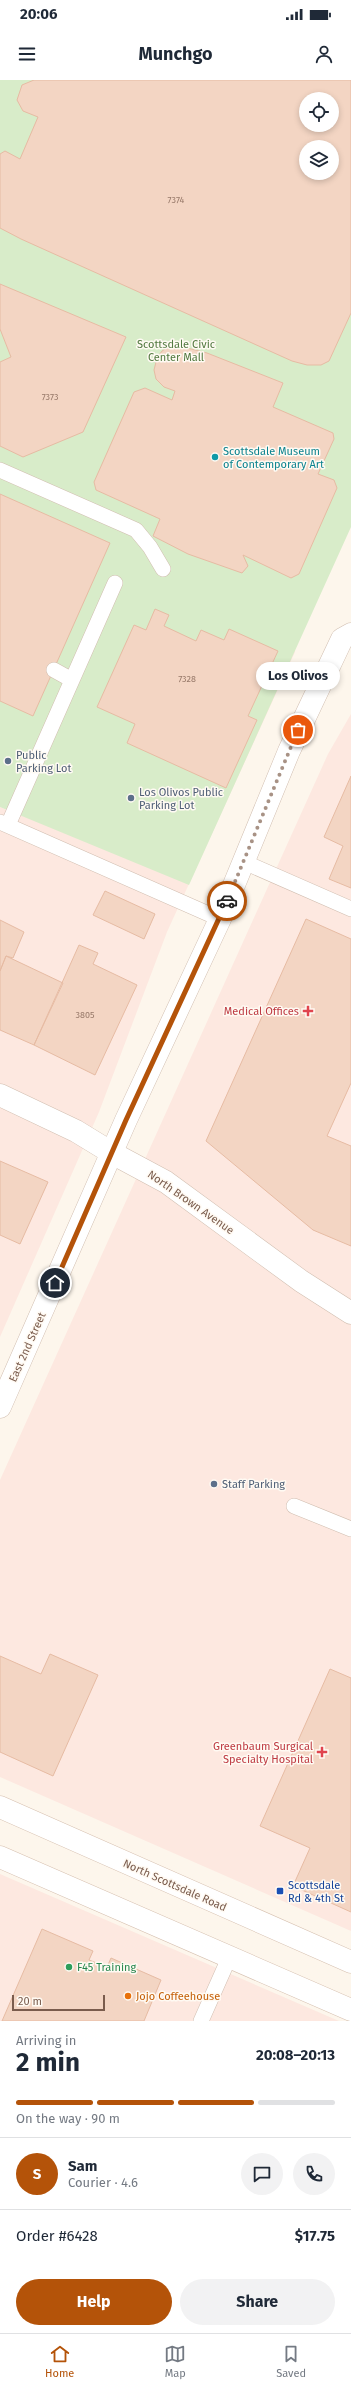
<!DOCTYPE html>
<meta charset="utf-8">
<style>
:root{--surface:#fff;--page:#f2f2f3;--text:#1f2937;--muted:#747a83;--line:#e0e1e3;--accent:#b45309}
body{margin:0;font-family:"Fira Sans",sans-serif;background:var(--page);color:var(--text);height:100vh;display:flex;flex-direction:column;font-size:15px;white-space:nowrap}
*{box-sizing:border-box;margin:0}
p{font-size:13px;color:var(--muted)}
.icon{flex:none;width:22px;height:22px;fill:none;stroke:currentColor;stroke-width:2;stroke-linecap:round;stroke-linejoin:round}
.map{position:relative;height:1941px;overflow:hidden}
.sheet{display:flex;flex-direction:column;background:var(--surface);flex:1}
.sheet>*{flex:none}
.tools{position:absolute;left:299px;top:12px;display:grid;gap:8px}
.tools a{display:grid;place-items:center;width:40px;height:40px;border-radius:50%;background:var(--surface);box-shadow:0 2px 6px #0003;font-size:20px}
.scale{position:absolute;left:12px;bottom:10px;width:93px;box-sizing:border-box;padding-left:4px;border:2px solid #7a5c4d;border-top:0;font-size:11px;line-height:14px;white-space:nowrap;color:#7a5c4d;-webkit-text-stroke:3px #fffaf3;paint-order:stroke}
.pin{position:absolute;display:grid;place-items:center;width:34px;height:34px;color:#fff;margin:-17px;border:2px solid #fff;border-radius:50%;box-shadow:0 1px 4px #0007}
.courier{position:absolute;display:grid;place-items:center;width:40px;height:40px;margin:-20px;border:3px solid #b45309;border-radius:50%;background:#fff;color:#222;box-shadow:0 1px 5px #0007}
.bubble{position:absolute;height:28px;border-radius:14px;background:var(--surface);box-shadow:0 2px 6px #0003;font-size:13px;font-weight:700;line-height:28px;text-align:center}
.head em{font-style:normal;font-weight:700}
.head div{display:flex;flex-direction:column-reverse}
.head{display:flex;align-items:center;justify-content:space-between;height:68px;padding:0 16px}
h1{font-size:26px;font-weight:700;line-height:30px}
.bar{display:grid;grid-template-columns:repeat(4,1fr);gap:6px 4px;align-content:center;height:48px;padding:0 16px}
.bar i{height:5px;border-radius:3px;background:var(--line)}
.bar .active{background:var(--accent)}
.bar p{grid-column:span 4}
.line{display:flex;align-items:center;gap:10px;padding:0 16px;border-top:1px solid var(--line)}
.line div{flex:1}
.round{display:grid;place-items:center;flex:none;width:42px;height:42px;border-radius:21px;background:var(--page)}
.primary-button{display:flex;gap:8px;margin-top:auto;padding:8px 16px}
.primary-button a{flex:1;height:46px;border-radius:24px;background:var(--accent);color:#fff;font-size:16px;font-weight:700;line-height:46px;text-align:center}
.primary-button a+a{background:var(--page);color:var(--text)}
.status{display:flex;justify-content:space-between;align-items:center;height:28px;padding:0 20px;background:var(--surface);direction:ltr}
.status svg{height:11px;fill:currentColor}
header{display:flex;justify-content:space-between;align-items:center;height:52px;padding:0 16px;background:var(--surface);font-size:18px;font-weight:700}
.tab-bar{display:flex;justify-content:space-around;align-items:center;height:56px;border-top:1px solid var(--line);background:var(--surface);font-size:11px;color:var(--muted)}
.tab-bar a{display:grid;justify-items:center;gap:2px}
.tab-bar .active{color:var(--accent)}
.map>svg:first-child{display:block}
.commercial{fill:#fde8e0}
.green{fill:#d8ecc9;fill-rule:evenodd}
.building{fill:#f3d5c3;stroke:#e6bba3;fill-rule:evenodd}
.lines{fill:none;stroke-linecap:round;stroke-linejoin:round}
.service-casing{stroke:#d1beb0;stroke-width:16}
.minor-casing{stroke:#d1beb0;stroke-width:23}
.tertiary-casing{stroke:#d1beb0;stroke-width:23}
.secondary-casing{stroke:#d6c0b0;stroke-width:23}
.service{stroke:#fff;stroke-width:15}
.minor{stroke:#fff;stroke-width:22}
.tertiary{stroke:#fff;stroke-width:22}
.secondary{stroke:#fff;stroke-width:22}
.done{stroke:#a89285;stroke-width:4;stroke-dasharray:0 7.2}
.route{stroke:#b45309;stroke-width:5}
.culture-dot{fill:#0f9aa8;stroke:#fffaf3;stroke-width:1.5}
.service-dot{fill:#5c6f8a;stroke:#fffaf3;stroke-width:1.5}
.health-dot{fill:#e0444e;stroke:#fffaf3;stroke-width:1.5}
.transit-dot{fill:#1a4fb4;stroke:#fffaf3;stroke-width:1.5}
.leisure-dot{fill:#2e9e5b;stroke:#fffaf3;stroke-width:1.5}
.food-dot{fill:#e8710a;stroke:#fffaf3;stroke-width:1.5}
.labels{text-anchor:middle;stroke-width:3;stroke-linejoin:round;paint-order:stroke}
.number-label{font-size:9px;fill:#987a6a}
.park-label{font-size:11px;fill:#537a41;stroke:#fffaf3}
.culture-label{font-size:11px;fill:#0d838f;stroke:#fffaf3;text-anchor:start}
.service-label{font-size:11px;fill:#4e5e75;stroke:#fffaf3;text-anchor:start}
.health-label{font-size:11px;fill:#be3a42;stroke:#fffaf3;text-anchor:end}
.street-label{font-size:11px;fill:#7a5c4d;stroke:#fffaf3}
.transit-label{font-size:11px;fill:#164399;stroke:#fffaf3;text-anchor:start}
.leisure-label{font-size:11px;fill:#27864d;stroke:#fffaf3;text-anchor:start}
.food-label{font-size:11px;fill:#c56008;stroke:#fffaf3;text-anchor:start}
</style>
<div class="status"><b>20:06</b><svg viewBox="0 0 49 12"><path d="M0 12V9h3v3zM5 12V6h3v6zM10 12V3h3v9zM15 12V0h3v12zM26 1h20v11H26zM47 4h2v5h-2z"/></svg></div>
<header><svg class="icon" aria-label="menu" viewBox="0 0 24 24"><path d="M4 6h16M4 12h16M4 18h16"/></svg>Munchgo<svg class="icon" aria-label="person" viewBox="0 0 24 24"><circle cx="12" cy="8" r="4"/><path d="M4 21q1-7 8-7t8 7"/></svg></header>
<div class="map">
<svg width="351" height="1941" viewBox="0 0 351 1941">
<rect width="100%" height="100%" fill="#fdf6ec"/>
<!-- commercial -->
<path class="commercial" d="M 293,554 L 295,572 L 167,852 L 99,1032 L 0,1257 L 0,727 L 31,739 Z
M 351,634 L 351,1851 L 0,1697 L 0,1400 L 328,674 Z
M 0,1794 L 339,1941 L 0,1941 Z"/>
<!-- green -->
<path class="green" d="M 0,0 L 351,0 L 351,447 L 189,805 L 0,727 ZM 306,19 L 332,19 L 332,45 L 306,45 ZM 306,67 L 332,67 L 332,93 L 306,93 Z"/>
<!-- building -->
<path class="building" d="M 34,0 L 351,0 L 351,233 L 329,281 L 321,285 L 307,285 L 292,281 L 21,159 L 0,148 L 0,74 L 5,71 L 20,79 L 38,37 L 23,31 L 17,20 L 22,5 ZM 306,19 L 332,19 L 332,45 L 306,45 ZM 306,67 L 332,67 L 332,93 L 306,93 Z
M 0,204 L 126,257 L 83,352 L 23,377 L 0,366 L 0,282 L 11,277 L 0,249 Z
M 170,266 L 179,266 L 207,273 L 283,303 L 273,327 L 333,353 L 334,359 L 318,394 L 334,400 L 337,408 L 299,494 L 291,498 L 243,475 L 248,486 L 242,493 L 188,474 L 153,456 L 160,439 L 96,410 L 94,402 L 134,312 L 145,308 L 172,320 L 175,311 L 164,307 L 156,299 L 154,290 L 157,278 L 162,271 Z
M 0,414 L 110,463 L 33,636 L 0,621 Z
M 155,529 L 169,535 L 164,546 L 196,561 L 201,550 L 224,560 L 229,549 L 278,571 L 248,636 L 257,640 L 226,708 L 127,663 L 135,644 L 97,627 L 134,545 L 146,550 Z
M 351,696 L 351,808 L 329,799 L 343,766 L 324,757 Z
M 105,811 L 155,834 L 144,859 L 93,835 Z
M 306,839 L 351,859 L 351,1003 L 327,1056 L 351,1066 L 351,1166 L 313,1150 L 206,1061 Z
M 0,840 L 24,852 L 13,878 L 6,876 L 0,891 Z
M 79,865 L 98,873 L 93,884 L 137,905 L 95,995 L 34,965 Z
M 6,876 L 63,903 L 34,965 L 0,950 L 0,891 Z
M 0,1081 L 48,1102 L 20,1164 L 0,1155 Z
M 50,1574 L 98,1595 L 53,1696 L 0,1672 L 0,1576 L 41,1594 Z
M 330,1589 L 351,1598 L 351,1832 L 293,1806 L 310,1768 L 260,1746 Z
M 42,1849 L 93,1871 L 89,1880 L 107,1887 L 111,1878 L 161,1900 L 144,1941 L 2,1941 Z"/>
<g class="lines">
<!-- service casing -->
<g class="service-casing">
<path id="service" d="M 0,390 L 136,450 L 150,467 L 163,489
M 54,590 L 72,600
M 0,742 L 220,839
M 8,745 L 115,503
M 244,782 L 351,829
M 294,1426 L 351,1449
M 201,1941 L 229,1878"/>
</g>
<!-- minor casing -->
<g class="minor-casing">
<path id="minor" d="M 0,1015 L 76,1051 L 112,1073"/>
</g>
<!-- tertiary casing -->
<g class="tertiary-casing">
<path id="tertiary" d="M 112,1073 L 166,1102 L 301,1201 L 351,1233
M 0,1327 L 126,1040 L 220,839 L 289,671 L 342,559 L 351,554"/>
</g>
<!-- secondary casing -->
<g class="secondary-casing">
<path id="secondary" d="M 0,1727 L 351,1882
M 0,1777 L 351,1930"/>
</g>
<!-- service -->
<use href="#service" class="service"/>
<!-- minor -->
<use href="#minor" class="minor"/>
<!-- tertiary -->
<use href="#tertiary" class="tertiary"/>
<!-- secondary -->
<use href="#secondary" class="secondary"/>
</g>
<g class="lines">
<!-- done -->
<path class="done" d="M 227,821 L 298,650"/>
<!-- route -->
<path class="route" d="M 55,1203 L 126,1040 L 227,821"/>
</g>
<!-- markers -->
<circle class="culture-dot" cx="215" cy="377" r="4"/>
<g class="service-dot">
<circle cx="8" cy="681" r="4"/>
<circle cx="131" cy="718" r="4"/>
<circle cx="214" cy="1404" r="4"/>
</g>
<g class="health-dot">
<path d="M306 925h4v4h4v4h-4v4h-4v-4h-4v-4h4z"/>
<path d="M320 1666h4v4h4v4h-4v4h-4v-4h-4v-4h4z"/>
</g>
<rect class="transit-dot" x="276" y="1807" width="8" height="8" rx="2"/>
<circle class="leisure-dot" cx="69" cy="1887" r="4"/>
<circle class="food-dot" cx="128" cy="1916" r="4"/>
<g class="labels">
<!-- number labels -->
<g class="number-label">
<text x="176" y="123">7374</text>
<text x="50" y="320">7373</text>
<text x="187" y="602">7328</text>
<text x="85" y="938">3805</text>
</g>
<!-- park labels -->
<g class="park-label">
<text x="176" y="268">Scottsdale Civic<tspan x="176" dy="13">Center Mall</tspan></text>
</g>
<!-- culture labels -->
<g class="culture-label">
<text x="223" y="375">Scottsdale Museum<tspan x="223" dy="13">of Contemporary Art</tspan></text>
</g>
<!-- service labels -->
<g class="service-label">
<text x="16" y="679">Public<tspan x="16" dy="13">Parking Lot</tspan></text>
<text x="139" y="716">Los Olivos Public<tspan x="139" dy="13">Parking Lot</tspan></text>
<text x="222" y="1408">Staff Parking</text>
</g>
<!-- health labels -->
<g class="health-label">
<text x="299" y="935">Medical Offices</text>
<text x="313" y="1670">Greenbaum Surgical<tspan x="313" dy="13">Specialty Hospital</tspan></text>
</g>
<!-- street labels -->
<g class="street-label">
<text transform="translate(191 1122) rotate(35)" y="4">North Brown Avenue</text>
<text transform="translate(27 1267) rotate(-66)" y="4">East 2nd Street</text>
<text transform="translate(175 1805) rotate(24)" y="4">North Scottsdale Road</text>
</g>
<!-- transit labels -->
<g class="transit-label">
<text x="288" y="1809">Scottsdale<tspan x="288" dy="13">Rd &amp; 4th St</tspan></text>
</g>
<!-- leisure labels -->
<g class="leisure-label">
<text x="77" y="1891">F45 Training</text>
</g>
<!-- food labels -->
<g class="food-label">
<text x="136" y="1920">Jojo Coffeehouse</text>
</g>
</g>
</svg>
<div class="tools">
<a><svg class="icon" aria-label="locate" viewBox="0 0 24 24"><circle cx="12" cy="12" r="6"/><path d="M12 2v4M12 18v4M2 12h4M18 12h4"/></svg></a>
<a><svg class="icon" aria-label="layers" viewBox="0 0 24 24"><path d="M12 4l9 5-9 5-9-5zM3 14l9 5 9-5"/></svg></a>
</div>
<div class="scale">20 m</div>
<div class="pin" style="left:298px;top:650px;background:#ea580c"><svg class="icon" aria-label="bag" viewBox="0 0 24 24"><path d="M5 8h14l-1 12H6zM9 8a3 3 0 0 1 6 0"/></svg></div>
<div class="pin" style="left:55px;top:1203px;background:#1f2937"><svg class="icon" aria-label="home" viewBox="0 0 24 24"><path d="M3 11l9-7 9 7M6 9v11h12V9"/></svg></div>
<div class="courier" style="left:227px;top:821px"><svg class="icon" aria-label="car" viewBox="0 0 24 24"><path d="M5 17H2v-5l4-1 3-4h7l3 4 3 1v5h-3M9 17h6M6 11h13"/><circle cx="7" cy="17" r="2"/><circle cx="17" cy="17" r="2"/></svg></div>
<div class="bubble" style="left:256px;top:582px;width:84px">Los Olivos</div>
</div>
<section class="sheet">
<div class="head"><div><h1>2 min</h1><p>Arriving in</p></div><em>20:08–20:13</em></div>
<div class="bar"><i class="active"></i><i class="active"></i><i class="active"></i><i></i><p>On the way · 90 m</p></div>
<div class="line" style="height:72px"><b class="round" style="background:var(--accent);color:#fff">S</b><div><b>Sam</b><p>Courier · 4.6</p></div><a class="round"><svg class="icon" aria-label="chat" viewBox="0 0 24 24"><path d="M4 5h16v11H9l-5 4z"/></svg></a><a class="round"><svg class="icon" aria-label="phone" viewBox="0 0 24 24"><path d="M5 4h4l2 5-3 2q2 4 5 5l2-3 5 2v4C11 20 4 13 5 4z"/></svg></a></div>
<div class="line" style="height:52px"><div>Order #6428</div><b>$17.75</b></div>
<div class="primary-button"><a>Help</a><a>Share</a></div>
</section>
<nav class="tab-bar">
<a class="active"><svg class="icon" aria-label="home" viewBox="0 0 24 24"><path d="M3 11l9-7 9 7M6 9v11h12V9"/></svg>Home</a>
<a><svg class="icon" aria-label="map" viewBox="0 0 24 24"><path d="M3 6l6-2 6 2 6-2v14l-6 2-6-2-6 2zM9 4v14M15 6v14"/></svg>Map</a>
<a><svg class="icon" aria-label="saved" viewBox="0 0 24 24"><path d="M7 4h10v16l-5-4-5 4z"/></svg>Saved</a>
</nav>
